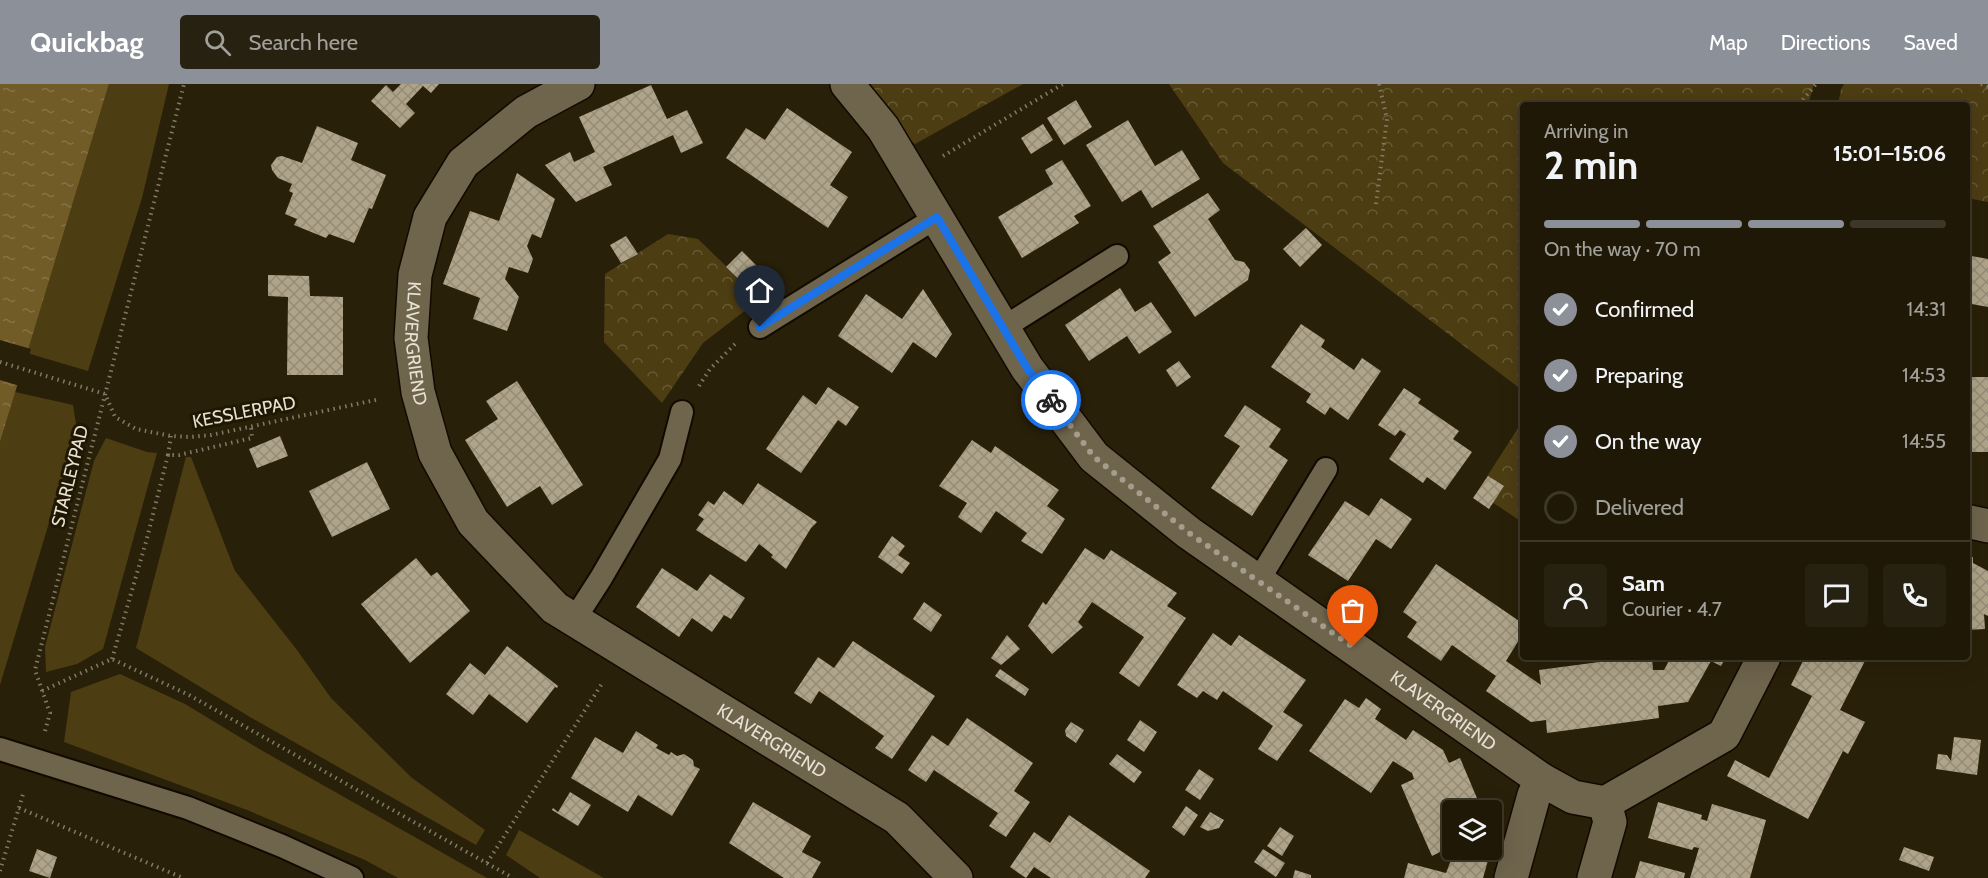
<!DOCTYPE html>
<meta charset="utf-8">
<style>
:root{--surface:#1f1807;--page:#272111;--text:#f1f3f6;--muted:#a1a09b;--line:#3c3728;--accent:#8c9099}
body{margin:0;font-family:Cabin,sans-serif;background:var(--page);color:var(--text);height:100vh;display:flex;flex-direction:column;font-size:22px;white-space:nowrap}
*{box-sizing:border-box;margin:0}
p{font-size:20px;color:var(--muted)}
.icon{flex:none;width:33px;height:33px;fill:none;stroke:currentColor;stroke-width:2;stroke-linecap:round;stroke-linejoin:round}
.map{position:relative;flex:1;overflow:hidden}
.sheet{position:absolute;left:1520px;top:18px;width:450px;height:558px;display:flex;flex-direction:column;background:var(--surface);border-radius:6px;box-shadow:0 6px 24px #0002,0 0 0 2px var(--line)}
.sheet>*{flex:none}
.buttons{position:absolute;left:1442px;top:716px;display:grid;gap:12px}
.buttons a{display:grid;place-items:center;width:60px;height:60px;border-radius:6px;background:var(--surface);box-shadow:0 6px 24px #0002,0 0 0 2px var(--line);font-size:30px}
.pin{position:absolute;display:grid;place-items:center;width:51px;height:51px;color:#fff;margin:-62px -26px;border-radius:50% 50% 50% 0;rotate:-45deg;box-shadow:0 0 6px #0007}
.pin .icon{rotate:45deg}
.courier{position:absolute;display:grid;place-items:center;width:60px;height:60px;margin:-30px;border:4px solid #1a73e8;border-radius:50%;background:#fff;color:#222;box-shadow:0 2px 8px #0007}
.summary em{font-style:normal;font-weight:800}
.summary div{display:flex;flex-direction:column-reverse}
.summary{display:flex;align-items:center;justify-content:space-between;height:102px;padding:0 24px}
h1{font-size:39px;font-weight:800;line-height:45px}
.bar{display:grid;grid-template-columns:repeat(4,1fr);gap:9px 6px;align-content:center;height:72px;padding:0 24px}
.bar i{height:8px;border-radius:4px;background:var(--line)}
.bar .on{background:var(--accent)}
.bar p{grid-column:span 4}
.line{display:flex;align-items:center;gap:15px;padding:0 24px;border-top:2px solid var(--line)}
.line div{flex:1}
.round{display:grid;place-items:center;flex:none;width:63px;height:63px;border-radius:6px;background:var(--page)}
ol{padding:0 24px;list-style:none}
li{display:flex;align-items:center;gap:18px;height:66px}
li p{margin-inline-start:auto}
li .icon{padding:6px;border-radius:50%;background:var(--accent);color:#fff;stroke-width:4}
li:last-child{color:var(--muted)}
li i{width:33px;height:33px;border:3px solid var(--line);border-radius:50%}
header{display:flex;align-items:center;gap:36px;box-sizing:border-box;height:84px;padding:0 30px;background:var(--accent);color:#fff}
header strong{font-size:28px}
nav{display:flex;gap:33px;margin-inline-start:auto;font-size:21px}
.search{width:420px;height:54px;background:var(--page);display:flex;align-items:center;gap:15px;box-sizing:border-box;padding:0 21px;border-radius:6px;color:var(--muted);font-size:22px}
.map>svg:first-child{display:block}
.green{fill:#4d3d13}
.forest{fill:url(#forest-crowns)}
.water{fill:url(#water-ripples)}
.pier{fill:#292009}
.building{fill:url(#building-cross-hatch)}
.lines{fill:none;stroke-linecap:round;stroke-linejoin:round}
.lane-casing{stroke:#120a00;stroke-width:26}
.street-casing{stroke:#120a00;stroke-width:36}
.path{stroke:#827a68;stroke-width:4;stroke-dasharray:1.5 4.5;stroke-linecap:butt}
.lane{stroke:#6f644c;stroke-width:22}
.street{stroke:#6f644c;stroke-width:33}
.done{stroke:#a49d8c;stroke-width:6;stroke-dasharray:0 10.8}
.route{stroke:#1a73e8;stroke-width:8}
.labels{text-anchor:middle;stroke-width:6;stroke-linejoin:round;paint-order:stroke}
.street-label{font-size:18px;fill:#e7e1d3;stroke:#201702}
</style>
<header>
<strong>Quickbag</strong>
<div class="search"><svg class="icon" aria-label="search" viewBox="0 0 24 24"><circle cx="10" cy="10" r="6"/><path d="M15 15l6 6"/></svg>Search here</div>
<nav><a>Map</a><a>Directions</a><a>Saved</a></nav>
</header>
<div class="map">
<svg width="1988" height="794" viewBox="0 0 1988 794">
<defs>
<pattern id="forest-crowns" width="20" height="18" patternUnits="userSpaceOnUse" patternTransform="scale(1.5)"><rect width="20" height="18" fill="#4d3d13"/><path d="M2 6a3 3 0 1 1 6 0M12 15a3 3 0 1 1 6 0" fill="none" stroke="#675934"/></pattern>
<pattern id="water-ripples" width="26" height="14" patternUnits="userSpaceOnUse" patternTransform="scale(1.5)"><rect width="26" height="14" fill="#715c28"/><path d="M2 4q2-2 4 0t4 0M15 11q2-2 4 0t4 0" fill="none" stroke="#857346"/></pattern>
<pattern id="building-cross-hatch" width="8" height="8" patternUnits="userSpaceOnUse" patternTransform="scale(1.5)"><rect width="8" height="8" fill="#afa489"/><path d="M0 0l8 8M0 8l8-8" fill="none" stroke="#948c76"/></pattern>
</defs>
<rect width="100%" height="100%" fill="#292009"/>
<!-- green -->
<path class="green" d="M 109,0 L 169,0 L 142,114 L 88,287 L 27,269 Z
M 15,308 L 73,321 L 77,346 L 0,601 L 0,358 Z
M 106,354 L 147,368 L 157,369 L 103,565 L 77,580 L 46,588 L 45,563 L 94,377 Z
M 186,373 L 191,373 L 235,487 L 297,566 L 331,614 L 412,694 L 485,746 L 476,761 L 250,633 L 136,564 Z
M 120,590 L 185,620 L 261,666 L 487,794 L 398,794 L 365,776 L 247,726 L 64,658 L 71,608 Z
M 519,746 L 604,794 L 540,794 L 506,771 Z"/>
<!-- forest -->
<path class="forest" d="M 862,0 L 1023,0 L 915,60 L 899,48 Z
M 1169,0 L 1814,0 L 1808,21 L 1522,21 L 1522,306 L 1223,79 Z
M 1844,0 L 1988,0 L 1988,118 L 1967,114 L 1966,21 L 1838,21 L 1841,5 Z
M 668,150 L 698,155 L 760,215 L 703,259 L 662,319 L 604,258 L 605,190 Z
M 1522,338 L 1522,438 L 1477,408 Z"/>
<!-- water -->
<path class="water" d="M 0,0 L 109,0 L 0,358 Z"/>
<!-- pier -->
<path class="pier" d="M 0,256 L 31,265 L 20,302 L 0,296 Z"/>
<!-- building -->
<path class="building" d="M 401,0 L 439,0 L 431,9 L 423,2 L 406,20 L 415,29 L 400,44 L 371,17 L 386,1 L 393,8 Z
M 651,1 L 667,35 L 687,26 L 703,59 L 681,69 L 673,51 L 603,83 L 612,101 L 576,118 L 545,81 L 570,68 L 574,78 L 595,68 L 579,33 Z
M 1076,16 L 1092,43 L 1064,61 L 1047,34 Z
M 787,24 L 852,68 L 830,101 L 848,113 L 828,144 L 726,74 L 746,44 L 765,56 Z
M 1128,36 L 1155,82 L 1182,66 L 1200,95 L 1152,124 L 1141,106 L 1122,118 L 1086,61 Z
M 1043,40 L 1053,56 L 1031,70 L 1021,54 Z
M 317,42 L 358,59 L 351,76 L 386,91 L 372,125 L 369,124 L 354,159 L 329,150 L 326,154 L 294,141 L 297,135 L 285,130 L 293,109 L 289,107 L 292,100 L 278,94 L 272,86 L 271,81 L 277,73 L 282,72 L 302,79 Z
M 1062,76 L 1091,122 L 1074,132 L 1079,139 L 1022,174 L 998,133 L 1053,100 L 1045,86 Z
M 517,89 L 555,115 L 541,154 L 532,150 L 527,162 L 533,175 L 528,189 L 509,183 L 505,195 L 519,213 L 507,247 L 473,235 L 480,214 L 443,200 L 470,127 L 499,137 Z
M 1208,109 L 1220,126 L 1208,135 L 1235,176 L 1244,178 L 1250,186 L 1248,196 L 1195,233 L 1158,178 L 1171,169 L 1153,142 Z
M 1306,144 L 1322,161 L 1300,183 L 1283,165 Z
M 626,152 L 638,170 L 621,179 L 610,161 Z
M 742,167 L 760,185 L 745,201 L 726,183 Z
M 1966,171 L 1988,175 L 1988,223 L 1966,219 Z
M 268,191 L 309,192 L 310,212 L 343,213 L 343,291 L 287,291 L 288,213 L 268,212 Z
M 1120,204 L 1135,228 L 1151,218 L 1172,248 L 1139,270 L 1127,252 L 1089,277 L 1065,241 Z
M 923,205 L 952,250 L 936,274 L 913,258 L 892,289 L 838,252 L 866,210 L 902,235 Z
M 1301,240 L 1325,256 L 1321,263 L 1354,286 L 1362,274 L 1381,287 L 1348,336 L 1330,323 L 1325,331 L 1306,318 L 1311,310 L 1271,283 Z
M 1179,277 L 1191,293 L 1177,303 L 1166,286 Z
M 1971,293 L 1988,293 L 1988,368 L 1966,368 L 1966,314 L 1972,314 Z
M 517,297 L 583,401 L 552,421 L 540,402 L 507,423 L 465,356 L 498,335 L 486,317 Z
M 828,303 L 859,323 L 846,342 L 838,336 L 801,389 L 766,365 L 803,311 L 816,321 Z
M 1404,304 L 1421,315 L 1418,319 L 1459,347 L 1453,355 L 1472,368 L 1445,406 L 1427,393 L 1423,399 L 1389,375 L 1406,350 L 1400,346 L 1395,352 L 1378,341 Z
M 1245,321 L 1281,345 L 1269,363 L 1288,376 L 1252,432 L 1211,404 L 1240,362 L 1224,352 Z
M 280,352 L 288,372 L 257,384 L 249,365 Z
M 972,356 L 991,369 L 995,362 L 1059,406 L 1047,422 L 1065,435 L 1042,470 L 1021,457 L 1027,449 L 996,427 L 981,449 L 958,433 L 967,419 L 939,402 Z
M 367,378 L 390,425 L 332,453 L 309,407 Z
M 1488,392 L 1504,402 L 1489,425 L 1473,414 Z
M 758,399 L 817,438 L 811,444 L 786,485 L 771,473 L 773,471 L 759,460 L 746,478 L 696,446 L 704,435 L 698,431 L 708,417 L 714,421 L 724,407 L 743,421 Z
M 1381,414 L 1412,435 L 1391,465 L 1376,455 L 1348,497 L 1308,471 L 1345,417 L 1369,432 Z
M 892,452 L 905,462 L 898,471 L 910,479 L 902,490 L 878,473 Z
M 1085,464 L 1104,476 L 1111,466 L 1177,509 L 1167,522 L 1186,534 L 1139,603 L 1119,589 L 1144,553 L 1092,518 L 1078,538 L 1083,543 L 1052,570 L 1028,542 L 1043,518 L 1046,521 Z
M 1973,473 L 1973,479 L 1988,487 L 1988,532 L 1984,530 L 1985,545 L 1966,546 L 1966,474 Z
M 416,474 L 431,492 L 437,488 L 470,527 L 410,579 L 361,520 Z
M 1436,480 L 1522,539 L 1522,551 L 1506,577 L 1541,601 L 1539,586 L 1637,573 L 1652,573 L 1653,586 L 1664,586 L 1671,573 L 1726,573 L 1721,582 L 1711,577 L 1688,618 L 1658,622 L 1659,634 L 1547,649 L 1546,636 L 1531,638 L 1486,607 L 1496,592 L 1452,561 L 1441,577 L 1407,553 L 1417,538 L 1403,528 Z
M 662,484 L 697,507 L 710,490 L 745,514 L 731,535 L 724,531 L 712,548 L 692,534 L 679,553 L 636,523 Z
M 924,518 L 942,531 L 931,548 L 913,535 Z
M 1213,549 L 1231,562 L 1239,551 L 1306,596 L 1283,628 L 1303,641 L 1277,677 L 1258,665 L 1273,642 L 1223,607 L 1217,616 L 1203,607 L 1197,614 L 1177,601 Z
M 1007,551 L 1020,565 L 1001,581 L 991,574 Z
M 853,557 L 935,612 L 892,675 L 875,664 L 884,652 L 819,607 L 811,620 L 794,609 L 818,573 L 834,584 Z
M 507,562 L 558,602 L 557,604 L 555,603 L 527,639 L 489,610 L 473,631 L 446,610 L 470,579 L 485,591 Z
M 1805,573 L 1867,573 L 1840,626 L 1865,638 L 1848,670 L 1843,667 L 1808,735 L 1727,692 L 1735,676 L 1769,694 L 1812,612 L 1791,601 Z
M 1000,585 L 1029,605 L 1025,612 L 995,592 Z
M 1366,614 L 1381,625 L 1375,635 L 1406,656 L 1413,646 L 1443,666 L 1449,679 L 1460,674 L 1482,726 L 1452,726 L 1452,765 L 1486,765 L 1489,773 L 1483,794 L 1404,794 L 1408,779 L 1446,789 L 1451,776 L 1446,765 L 1432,772 L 1416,736 L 1401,701 L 1414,695 L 1412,689 L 1393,677 L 1371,709 L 1309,667 L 1345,615 L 1359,624 Z
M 967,634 L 1033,679 L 1014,707 L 1030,718 L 1006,753 L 989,742 L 998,729 L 934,686 L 926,698 L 908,686 L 932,651 L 948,662 Z
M 1140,636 L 1157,648 L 1144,668 L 1127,656 Z
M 1071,638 L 1084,646 L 1076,659 L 1066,652 L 1065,646 Z
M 636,647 L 658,661 L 656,664 L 669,671 L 671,668 L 677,672 L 684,670 L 693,676 L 694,682 L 700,685 L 672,732 L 638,711 L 628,728 L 571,694 L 595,653 L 623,669 Z
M 1954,653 L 1981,656 L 1977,691 L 1936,685 L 1938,670 L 1947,671 L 1951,677 Z
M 1117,670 L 1142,688 L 1134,699 L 1109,680 Z
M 1199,685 L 1214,695 L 1200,716 L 1185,706 Z
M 570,708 L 591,721 L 578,742 L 552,726 L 553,724 L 558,728 Z
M 753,718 L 811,752 L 802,768 L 821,778 L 812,794 L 784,794 L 729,759 Z
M 1658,718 L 1702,731 L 1701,735 L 1707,737 L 1712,720 L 1766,736 L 1750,794 L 1690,794 L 1699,764 L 1694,763 L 1692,766 L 1648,754 Z
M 1186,722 L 1198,731 L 1184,752 L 1172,743 Z
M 1210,728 L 1224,736 L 1219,744 L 1208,747 L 1200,743 Z
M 1069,731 L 1150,787 L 1145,794 L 1051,794 L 1034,783 L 1026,794 L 1010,783 L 1034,748 L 1050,759 Z
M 1280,743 L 1294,752 L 1282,772 L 1267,762 Z
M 1904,763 L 1934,773 L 1929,787 L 1899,776 Z
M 37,765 L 57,773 L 50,794 L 29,787 Z
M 1263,765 L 1285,779 L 1276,793 L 1254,778 Z
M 1640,777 L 1685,789 L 1684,794 L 1635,794 Z
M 1295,786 L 1311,791 L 1311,794 L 1293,794 Z"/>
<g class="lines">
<!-- lane casing -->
<g class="lane-casing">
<path id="lane" d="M 760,243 L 937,133
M 1003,244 L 1117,172
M 1258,497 L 1326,385
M 574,536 L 601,494 L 670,375 L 682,328
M 0,665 L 188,724 L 282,762 L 352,794"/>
</g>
<!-- street casing -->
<g class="street-casing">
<g id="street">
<path id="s1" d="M 578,0 L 526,28 L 463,79 L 430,133 L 415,191 L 411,254 L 418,308 L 435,369 L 473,438 L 555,524 L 897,734 L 956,794"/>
<path id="s2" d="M 847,0 L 883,44 L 1027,284 L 1094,373 L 1189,449 L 1542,696 L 1573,713 L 1605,719 L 1724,651 L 1764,573"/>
<path d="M 1966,437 L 1988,442"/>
<path d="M 1511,794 L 1534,711 L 1542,696"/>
<path d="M 1594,794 L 1610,738 L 1605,719"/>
</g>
</g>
<!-- path -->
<path class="path" d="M 1981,0 L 1988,3
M 1802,21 L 1801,18 L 1816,0
M 943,72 L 1063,0
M 1376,120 L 1387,35 L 1379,0
M 0,278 L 105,310 L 115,333 L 136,345 L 171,352 L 190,353 L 211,351 L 380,315
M 699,302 L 710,285 L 735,260
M 168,371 L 171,352
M 112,575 L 146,458 L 168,371 L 179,371 L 252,354 L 251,342
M 42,607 L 112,575 L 189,611 L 513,794
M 45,647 L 50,629 L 35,586 L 184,0
M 19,724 L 183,794
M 487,779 L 603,598
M 0,787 L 24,707"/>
<!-- lane -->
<use href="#lane" class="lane"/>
<!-- street -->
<use href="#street" class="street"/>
</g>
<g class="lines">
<!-- done -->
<path class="done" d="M 1051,316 L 1094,373 L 1189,449 L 1353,563"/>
<!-- route -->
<path class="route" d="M 760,243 L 937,133 L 1027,284 L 1051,316"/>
</g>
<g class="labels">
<!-- street labels -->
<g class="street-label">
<text dy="6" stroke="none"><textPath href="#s1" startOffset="332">KLAVERGRIEND</textPath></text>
<text transform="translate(244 328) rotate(-11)" y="6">KESSLERPAD</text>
<text transform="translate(70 392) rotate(-76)" y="6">STARLEYPAD</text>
<text dy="6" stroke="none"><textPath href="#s2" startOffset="880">KLAVERGRIEND</textPath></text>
<text dy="6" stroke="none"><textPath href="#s1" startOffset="896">KLAVERGRIEND</textPath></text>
</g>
</g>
</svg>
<div class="buttons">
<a><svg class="icon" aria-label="layers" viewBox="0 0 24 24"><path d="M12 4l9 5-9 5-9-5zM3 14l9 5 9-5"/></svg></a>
</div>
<div class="pin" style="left:1353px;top:563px;background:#ea580c"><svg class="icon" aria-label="bag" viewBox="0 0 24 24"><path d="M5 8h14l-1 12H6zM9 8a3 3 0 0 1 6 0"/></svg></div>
<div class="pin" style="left:760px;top:243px;background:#1f2937"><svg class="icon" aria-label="home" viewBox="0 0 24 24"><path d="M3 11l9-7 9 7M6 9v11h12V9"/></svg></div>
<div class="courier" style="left:1051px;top:316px"><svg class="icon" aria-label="bike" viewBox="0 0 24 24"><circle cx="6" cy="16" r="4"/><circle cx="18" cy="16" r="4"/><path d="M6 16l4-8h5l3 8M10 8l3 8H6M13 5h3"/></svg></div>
<section class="sheet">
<div class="summary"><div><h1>2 min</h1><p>Arriving in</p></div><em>15:01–15:06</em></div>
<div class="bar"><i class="on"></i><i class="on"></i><i class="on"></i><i></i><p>On the way · 70 m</p></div>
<ol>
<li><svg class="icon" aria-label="check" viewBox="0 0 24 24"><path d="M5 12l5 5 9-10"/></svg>Confirmed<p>14:31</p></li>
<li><svg class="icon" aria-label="check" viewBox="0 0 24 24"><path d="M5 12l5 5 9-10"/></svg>Preparing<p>14:53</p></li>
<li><svg class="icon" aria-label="check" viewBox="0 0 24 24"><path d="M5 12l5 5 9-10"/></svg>On the way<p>14:55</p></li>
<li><i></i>Delivered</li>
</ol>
<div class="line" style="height:108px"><a class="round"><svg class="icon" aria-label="person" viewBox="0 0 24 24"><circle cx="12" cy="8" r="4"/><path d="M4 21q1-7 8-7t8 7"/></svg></a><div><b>Sam</b><p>Courier · 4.7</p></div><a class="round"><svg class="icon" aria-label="chat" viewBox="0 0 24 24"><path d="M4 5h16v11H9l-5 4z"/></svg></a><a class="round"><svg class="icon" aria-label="phone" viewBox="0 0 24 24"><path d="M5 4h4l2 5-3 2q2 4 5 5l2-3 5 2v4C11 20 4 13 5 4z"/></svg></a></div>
</section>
</div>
